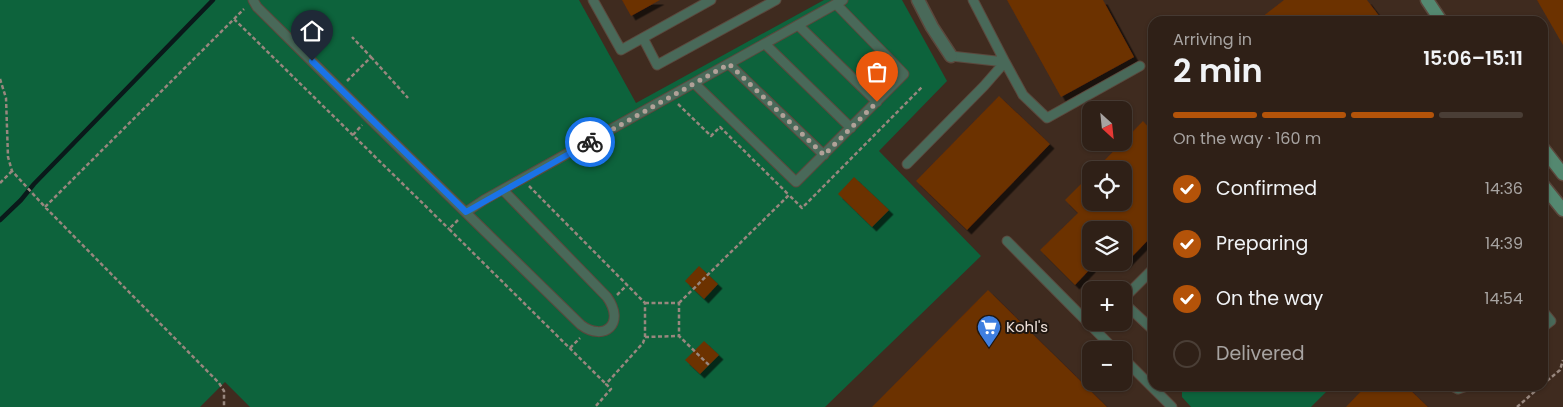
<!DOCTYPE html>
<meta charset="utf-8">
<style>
:root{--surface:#2f2017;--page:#372820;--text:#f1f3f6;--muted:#a7a3a1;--line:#4a3e36;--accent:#b45309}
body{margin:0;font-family:Poppins,sans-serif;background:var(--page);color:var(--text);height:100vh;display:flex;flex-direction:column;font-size:19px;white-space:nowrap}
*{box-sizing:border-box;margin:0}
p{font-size:16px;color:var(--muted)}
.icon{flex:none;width:28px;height:28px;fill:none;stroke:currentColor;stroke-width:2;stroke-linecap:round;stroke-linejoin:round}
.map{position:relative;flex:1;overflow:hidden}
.side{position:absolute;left:1148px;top:16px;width:400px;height:375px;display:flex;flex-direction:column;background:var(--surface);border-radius:15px;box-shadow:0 1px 4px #0004,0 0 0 1px var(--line)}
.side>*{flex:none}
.needle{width:32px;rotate:153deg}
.tools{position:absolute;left:1082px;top:101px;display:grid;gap:10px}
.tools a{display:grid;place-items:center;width:50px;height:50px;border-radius:10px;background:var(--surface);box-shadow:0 1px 4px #0004,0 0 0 1px var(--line);font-size:25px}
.pin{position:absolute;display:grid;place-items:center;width:42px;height:42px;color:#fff;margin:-51px -21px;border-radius:50% 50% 50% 0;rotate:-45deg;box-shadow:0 0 5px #0007}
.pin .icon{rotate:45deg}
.courier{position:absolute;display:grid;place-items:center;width:50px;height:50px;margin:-25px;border:4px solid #1a73e8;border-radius:50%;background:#fff;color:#222;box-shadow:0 1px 6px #0007}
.headline em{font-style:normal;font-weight:600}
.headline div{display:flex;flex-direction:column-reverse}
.headline{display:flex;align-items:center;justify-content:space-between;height:85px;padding:0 25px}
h1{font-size:32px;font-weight:600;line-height:38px}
.bar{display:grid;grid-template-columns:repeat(4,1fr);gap:8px 5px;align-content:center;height:60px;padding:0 25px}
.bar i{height:6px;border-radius:4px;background:var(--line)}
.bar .active{background:var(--accent)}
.bar p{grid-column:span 4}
ol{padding:0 25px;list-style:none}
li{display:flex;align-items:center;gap:15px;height:55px}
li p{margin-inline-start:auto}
li .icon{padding:5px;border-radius:50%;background:var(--accent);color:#fff;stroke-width:4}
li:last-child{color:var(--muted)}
li i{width:28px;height:28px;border:2px solid var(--line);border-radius:50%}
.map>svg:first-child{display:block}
.green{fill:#0d633c}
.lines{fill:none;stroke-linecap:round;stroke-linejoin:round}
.stream{stroke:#0a191a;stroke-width:4.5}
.building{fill:#6c3000;filter:url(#shadow)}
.lane-casing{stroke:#5b483d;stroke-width:11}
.street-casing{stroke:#5b483d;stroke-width:15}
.secondary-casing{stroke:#5b483d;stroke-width:15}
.path{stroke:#98877e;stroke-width:2.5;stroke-dasharray:4 2.5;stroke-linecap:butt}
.lane{stroke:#496959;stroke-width:9}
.street{stroke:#496959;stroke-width:12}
.secondary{stroke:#548870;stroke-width:12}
.done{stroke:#b1a198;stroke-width:5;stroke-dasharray:0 9}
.route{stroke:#1a73e8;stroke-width:6}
.labels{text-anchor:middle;stroke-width:4;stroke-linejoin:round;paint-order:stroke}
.poi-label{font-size:15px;fill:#eee0d9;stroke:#1f1610;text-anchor:start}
</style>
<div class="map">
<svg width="1563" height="407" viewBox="0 0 1563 407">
<defs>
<filter id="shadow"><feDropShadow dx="4.5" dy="4.5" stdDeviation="0" flood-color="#0009"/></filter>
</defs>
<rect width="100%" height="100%" fill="#3f2b1f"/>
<!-- green -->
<path class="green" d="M 0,0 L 579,0 L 636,103 L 824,0 L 902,0 L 947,81 L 879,151 L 981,256 L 825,407 L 250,407 L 225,382 L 200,407 L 0,407 Z
M 1185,386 L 1332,386 L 1311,407 L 1191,407 L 1182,397 L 1182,392 Z"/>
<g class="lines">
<!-- stream -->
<path class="stream" d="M 0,220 L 21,200 L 34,184 L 213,0"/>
</g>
<!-- building -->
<path class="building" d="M 622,0 L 660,0 L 631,16 Z
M 1007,0 L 1103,0 L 1134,57 L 1061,97 Z
M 1284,0 L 1367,0 L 1383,21 L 1257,21 Z
M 1537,0 L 1563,0 L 1563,45 Z
M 999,96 L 1050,144 L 967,230 L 916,181 Z
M 1143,121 L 1152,131 L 1152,236 L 1124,265 L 1124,230 L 1091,230 L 1091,268 L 1075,285 L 1040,250 L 1078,213 L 1065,200 L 1091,174 L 1091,202 L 1124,202 L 1124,170 L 1095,170 Z
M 854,177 L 889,210 L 872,227 L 838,194 Z
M 699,266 L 718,284 L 704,299 L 685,281 Z
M 988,290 L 1107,407 L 872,407 Z
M 704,341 L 719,355 L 700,374 L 685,360 Z
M 1366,386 L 1406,386 L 1428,407 L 1346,407 Z"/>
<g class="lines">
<!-- lane casing -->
<g class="lane-casing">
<path id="lane" d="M 253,0 L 257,7 L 369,118 L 581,325 C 604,342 626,324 607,297 L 503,190
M 593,0 L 621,50 L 711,0
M 798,25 L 877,102
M 643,38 L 657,65 L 776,0
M 765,44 L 851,128
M 951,56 L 1005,62 L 1023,95 L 1047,118 L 1140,66
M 729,64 L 824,155
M 695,84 L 796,182 L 904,74 L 836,4
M 907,164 L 984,86 L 1005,62 L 973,0
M 466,212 L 484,200 L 843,0
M 1007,241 L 1115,350
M 1124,298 L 1152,270
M 1124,303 L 1152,329
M 1542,310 L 1551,321 L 1542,328
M 1124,359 L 1172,407
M 1452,386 L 1458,389 L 1467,386"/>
</g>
<!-- street casing -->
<g class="street-casing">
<path id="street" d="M 918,0 L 932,27 L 951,56"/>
</g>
<!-- secondary casing -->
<g class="secondary-casing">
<path id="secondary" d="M 1427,0 L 1441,21
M 1542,147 L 1563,174
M 1542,184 L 1563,210"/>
</g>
<!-- path -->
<path class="path" d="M 234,19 L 449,229
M 371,57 L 408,98
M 0,79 L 6,98 L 8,157 L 12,171 L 45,207 L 219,383 L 224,391 L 224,407
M 347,81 L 371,57 L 352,37
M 678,104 L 711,136 L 720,127 L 789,195
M 353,135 L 362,125
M 0,183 L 12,171
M 529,186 L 645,303 L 645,337 L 643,343 L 606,384 L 611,389 L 595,407
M 45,207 L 244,9
M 458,220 L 449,229 L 606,384
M 617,295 L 627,285
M 645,303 L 679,303 L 679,336
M 679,303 L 789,195 L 802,208 L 923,86
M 645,337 L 679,336 L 710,366
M 570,348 L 580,338
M 1542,385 L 1560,370 L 1563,360
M 1517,407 L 1541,386"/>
<!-- lane -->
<use href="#lane" class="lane"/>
<!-- street -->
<use href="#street" class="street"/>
<!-- secondary -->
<use href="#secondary" class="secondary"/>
</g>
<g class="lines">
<!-- done -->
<path class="done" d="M 590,142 L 729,64 L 824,155 L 877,102"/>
<!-- route -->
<path class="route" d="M 312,61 L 466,212 L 590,142"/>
</g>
<!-- icons -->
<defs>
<g id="supermarket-pin" transform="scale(1.25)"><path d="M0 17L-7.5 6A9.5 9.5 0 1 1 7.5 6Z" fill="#3f7fe0" stroke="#1f1610"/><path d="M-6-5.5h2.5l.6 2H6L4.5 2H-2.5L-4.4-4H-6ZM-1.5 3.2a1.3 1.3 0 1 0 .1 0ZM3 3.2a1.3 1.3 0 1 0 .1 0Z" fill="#fff"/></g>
</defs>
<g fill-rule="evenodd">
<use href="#supermarket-pin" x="989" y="327"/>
</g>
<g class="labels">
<!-- poi labels -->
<g class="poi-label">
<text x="1006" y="332">Kohl's</text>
</g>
</g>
</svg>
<div class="tools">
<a><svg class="needle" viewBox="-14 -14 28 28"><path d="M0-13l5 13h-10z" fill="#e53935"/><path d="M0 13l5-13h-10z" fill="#a7a3a1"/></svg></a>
<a><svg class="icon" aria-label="locate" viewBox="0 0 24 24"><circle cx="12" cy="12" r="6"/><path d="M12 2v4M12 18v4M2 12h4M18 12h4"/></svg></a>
<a><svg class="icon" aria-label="layers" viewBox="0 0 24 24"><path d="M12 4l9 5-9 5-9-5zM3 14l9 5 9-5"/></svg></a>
<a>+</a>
<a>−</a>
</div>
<div class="pin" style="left:877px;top:102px;background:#ea580c"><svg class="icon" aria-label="bag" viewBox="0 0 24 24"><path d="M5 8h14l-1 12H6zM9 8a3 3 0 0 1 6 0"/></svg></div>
<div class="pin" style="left:312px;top:61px;background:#1f2937"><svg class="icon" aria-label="home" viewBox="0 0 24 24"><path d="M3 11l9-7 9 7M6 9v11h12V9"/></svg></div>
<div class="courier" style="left:590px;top:142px"><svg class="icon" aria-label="bike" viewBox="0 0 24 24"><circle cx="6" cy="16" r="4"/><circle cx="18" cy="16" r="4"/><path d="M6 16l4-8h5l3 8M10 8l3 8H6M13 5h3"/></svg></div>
<section class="side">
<div class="headline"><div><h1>2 min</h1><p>Arriving in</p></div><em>15:06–15:11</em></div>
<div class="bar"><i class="active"></i><i class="active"></i><i class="active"></i><i></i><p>On the way · 160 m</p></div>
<ol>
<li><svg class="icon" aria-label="check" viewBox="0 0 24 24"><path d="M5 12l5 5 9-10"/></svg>Confirmed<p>14:36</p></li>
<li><svg class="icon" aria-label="check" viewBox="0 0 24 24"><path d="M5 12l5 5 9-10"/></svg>Preparing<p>14:39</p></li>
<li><svg class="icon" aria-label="check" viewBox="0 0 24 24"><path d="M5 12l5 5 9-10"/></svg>On the way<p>14:54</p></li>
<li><i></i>Delivered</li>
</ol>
</section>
</div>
